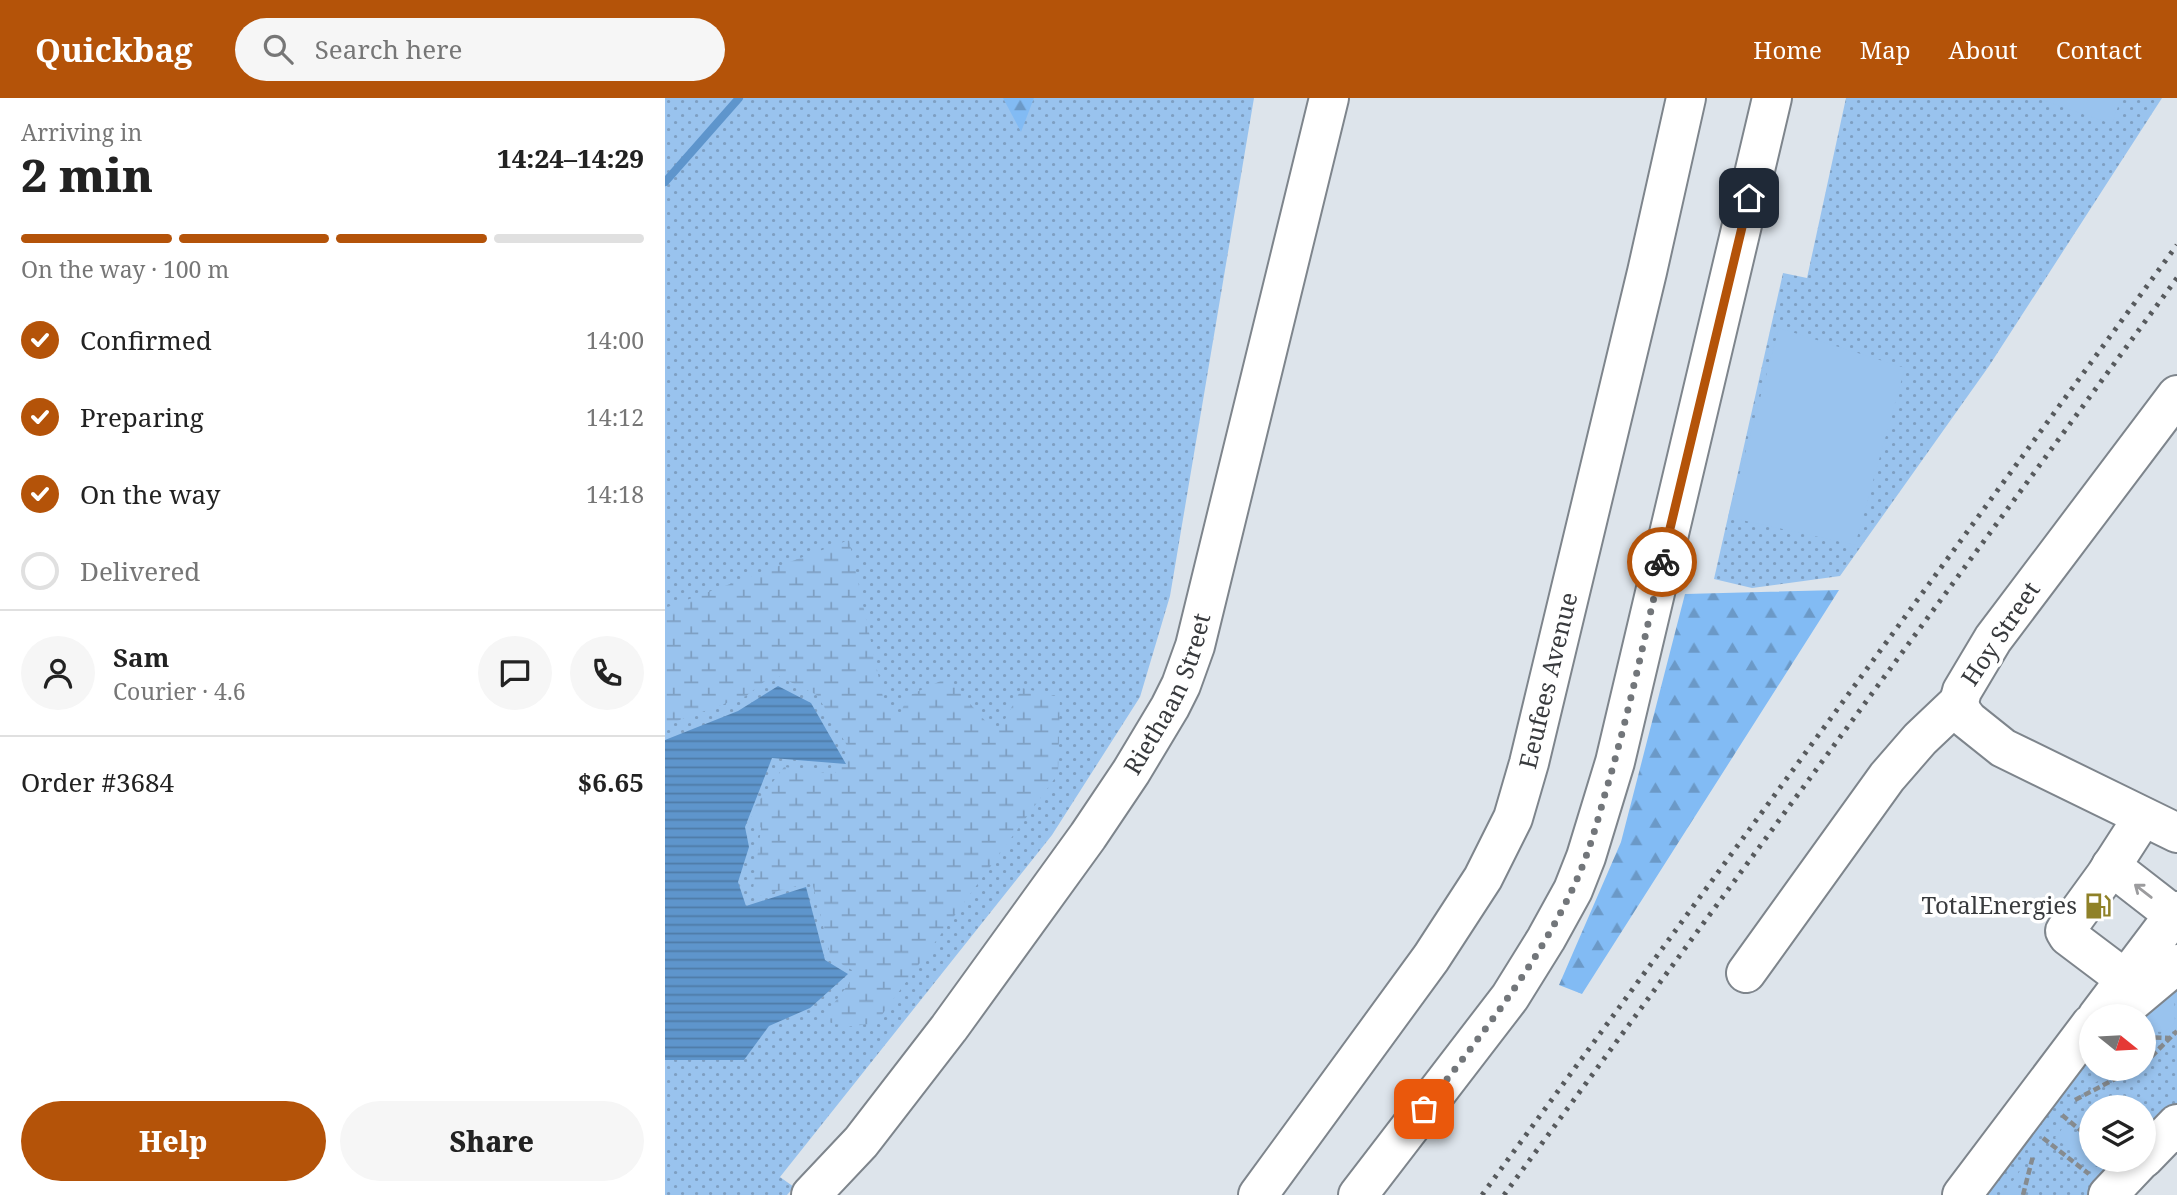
<!DOCTYPE html>
<meta charset="utf-8">
<style>
:root{--surface:#fff;--page:#f6f6f6;--text:#222;--muted:#767676;--line:#e0e0e0;--accent:#b45309}
body{margin:0;font-family:"Noto Serif",serif;background:var(--page);color:var(--text);height:100vh;display:flex;flex-direction:column;font-size:26px;white-space:nowrap}
*{box-sizing:border-box;margin:0}
p{font-size:23px;color:var(--muted)}
.icon{flex:none;width:38px;height:38px;fill:none;stroke:currentColor;stroke-width:2;stroke-linecap:round;stroke-linejoin:round}
.map{position:relative;flex:1;overflow:hidden}
.details{display:flex;flex-direction:column;background:var(--surface);width:665px}
.details>*{flex:none}
.needle{width:46px;rotate:108deg}
.controls{position:absolute;left:1414px;top:906px;display:grid;gap:14px}
.controls a{display:grid;place-items:center;width:77px;height:77px;border-radius:50%;background:var(--surface);box-shadow:0 4px 10px #0003;font-size:35px}
.pin{position:absolute;display:grid;place-items:center;width:60px;height:60px;color:#fff;margin:-30px;border-radius:14px;box-shadow:0 4px 10px #0006}
.courier{position:absolute;display:grid;place-items:center;width:70px;height:70px;margin:-35px;border:5px solid #b45309;border-radius:50%;background:#fff;color:#222;box-shadow:0 2px 9px #0007}
.headline em{font-style:normal;font-weight:800}
.headline div{display:flex;flex-direction:column-reverse}
.headline{display:flex;align-items:center;justify-content:space-between;height:119px;padding:0 21px}
h1{font-size:46px;font-weight:800;line-height:52px}
.bar{display:grid;grid-template-columns:repeat(4,1fr);gap:10px 7px;align-content:center;height:84px;padding:0 21px}
.bar i{height:9px;border-radius:5px;background:var(--line)}
.bar .selected{background:var(--accent)}
.bar p{grid-column:span 4}
.line{display:flex;align-items:center;gap:18px;padding:0 21px;border-top:2px solid var(--line)}
.line div{flex:1}
.round{display:grid;place-items:center;flex:none;width:74px;height:74px;border-radius:37px;background:var(--page)}
ol{padding:0 21px;list-style:none}
li{display:flex;align-items:center;gap:21px;height:77px}
li p{margin-inline-start:auto}
li .icon{padding:7px;border-radius:50%;background:var(--accent);color:#fff;stroke-width:4}
li:last-child{color:var(--muted)}
li i{width:38px;height:38px;border:4px solid var(--line);border-radius:50%}
.cta{display:flex;gap:14px;margin-top:auto;padding:14px 21px}
.cta a{flex:1;height:80px;border-radius:42px;background:var(--accent);color:#fff;font-size:28px;font-weight:800;line-height:80px;text-align:center}
.cta a+a{background:var(--page);color:var(--text)}
header{display:flex;align-items:center;gap:42px;box-sizing:border-box;height:98px;padding:0 35px;background:var(--accent);color:#fff}
header strong{font-size:33px}
nav{display:flex;gap:38px;margin-inline-start:auto;font-size:24px}
.search{width:490px;height:63px;background:var(--page);display:flex;align-items:center;gap:18px;box-sizing:border-box;padding:0 24px;border-radius:38px;color:var(--muted);font-size:26px}
main{display:flex;flex:1;min-height:0}
.map>svg:first-child{display:block}
.grass{fill:url(#grass-dots)}
.forest{fill:url(#forest-firs)}
.wetland{fill:url(#wetland-marsh)}
.garden{fill:#99c3ee}
.water{fill:url(#water-rules)}
.lines{fill:none;stroke-linecap:round;stroke-linejoin:round}
.stream{stroke:#5e95cc;stroke-width:8}
.minor-casing{stroke:#7e858c;stroke-width:42}
.major-casing{stroke:#7e858c;stroke-width:42}
.path{stroke:#868b8f;stroke-width:4.5;stroke-dasharray:7 3.5;stroke-linecap:butt}
.minor{stroke:#fff;stroke-width:38}
.major{stroke:#fff;stroke-width:38}
.rail{stroke:#575a5d;stroke-width:5;stroke-dasharray:3.5 7;stroke-linecap:butt}
.oneway{stroke:#9c9c9e}
.done{stroke:#72767a;stroke-width:7;stroke-dasharray:0 12.6}
.route{stroke:#b45309;stroke-width:9}
.labels{text-anchor:middle;stroke-width:7;stroke-linejoin:round;paint-order:stroke}
.street-label{font-size:24px;fill:#383a3d;stroke:#fff}
.poi-label{font-size:24px;fill:#383a3d;stroke:#fff;text-anchor:end}
</style>
<header>
<strong>Quickbag</strong>
<div class="search"><svg class="icon" aria-label="search" viewBox="0 0 24 24"><circle cx="10" cy="10" r="6"/><path d="M15 15l6 6"/></svg>Search here</div>
<nav><a>Home</a><a>Map</a><a>About</a><a>Contact</a></nav>
</header>
<main>
<section class="details">
<div class="headline"><div><h1>2 min</h1><p>Arriving in</p></div><em>14:24–14:29</em></div>
<div class="bar"><i class="selected"></i><i class="selected"></i><i class="selected"></i><i></i><p>On the way · 100 m</p></div>
<ol>
<li><svg class="icon" aria-label="check" viewBox="0 0 24 24"><path d="M5 12l5 5 9-10"/></svg>Confirmed<p>14:00</p></li>
<li><svg class="icon" aria-label="check" viewBox="0 0 24 24"><path d="M5 12l5 5 9-10"/></svg>Preparing<p>14:12</p></li>
<li><svg class="icon" aria-label="check" viewBox="0 0 24 24"><path d="M5 12l5 5 9-10"/></svg>On the way<p>14:18</p></li>
<li><i></i>Delivered</li>
</ol>
<div class="line" style="height:126px"><a class="round"><svg class="icon" aria-label="person" viewBox="0 0 24 24"><circle cx="12" cy="8" r="4"/><path d="M4 21q1-7 8-7t8 7"/></svg></a><div><b>Sam</b><p>Courier · 4.6</p></div><a class="round"><svg class="icon" aria-label="chat" viewBox="0 0 24 24"><path d="M4 5h16v11H9l-5 4z"/></svg></a><a class="round"><svg class="icon" aria-label="phone" viewBox="0 0 24 24"><path d="M5 4h4l2 5-3 2q2 4 5 5l2-3 5 2v4C11 20 4 13 5 4z"/></svg></a></div>
<div class="line" style="height:91px"><div>Order #3684</div><b>$6.65</b></div>
<div class="cta"><a>Help</a><a>Share</a></div>
</section>
<div class="map">
<svg width="1512" height="1097" viewBox="0 0 1512 1097">
<defs>
<pattern id="grass-dots" width="8" height="8" patternUnits="userSpaceOnUse" patternTransform="scale(1.75)"><rect width="8" height="8" fill="#99c3ee"/><path d="M2 2h.1M6 6h.1" fill="none" stroke="#7e9fc2" stroke-width="1.8" stroke-linecap="round"/></pattern>
<pattern id="forest-firs" width="22" height="20" patternUnits="userSpaceOnUse" patternTransform="scale(1.75)"><rect width="22" height="20" fill="#82bbf4"/><path d="M5 1l3.5 6h-7zM16 11l3.5 6h-7z" fill="#6b99c7"/></pattern>
<pattern id="wetland-marsh" width="20" height="14" patternUnits="userSpaceOnUse" patternTransform="scale(1.75)"><rect width="20" height="14" fill="#99c3ee"/><path d="M1 5h8M5 5V1M11 12h8M15 12V8" fill="none" stroke="#7e9fc2"/></pattern>
<pattern id="water-rules" width="6" height="5" patternUnits="userSpaceOnUse" patternTransform="scale(1.75)"><rect width="6" height="5" fill="#5e95cc"/><path d="M0 2.5h6" fill="none" stroke="#4f7ba7"/></pattern>
</defs>
<rect width="100%" height="100%" fill="#dde4eb"/>
<!-- grass -->
<path class="grass" d="M 0,0 L 589,0 L 505,498 L 475,599 L 387,737 L 115,1079 L 129,1089 L 122,1097 L 0,1097 Z
M 1181,0 L 1497,0 L 1324,268 L 1175,478 L 1087,490 L 1049,481 L 1118,175 L 1142,180 Z
M 1512,876 L 1512,1013 L 1479,1047 L 1479,1010 L 1426,1010 L 1426,1062 L 1463,1062 L 1431,1097 L 1313,1097 L 1426,951 L 1426,971 L 1479,971 L 1479,919 Z"/>
<!-- forest -->
<path class="forest" d="M 338,0 L 369,0 L 356,34 Z
M 1174,492 L 917,896 L 894,887 L 956,744 L 1020,496 Z"/>
<!-- wetland -->
<path class="wetland" d="M 184,442 L 219,604 L 234,618 L 243,598 L 282,580 L 332,636 L 357,590 L 395,599 L 393,676 L 211,925 L 181,929 L 156,922 L 192,875 L 166,860 L 147,784 L 87,800 L 96,730 L 84,716 L 119,669 L 169,676 L 187,656 L 152,597 L 109,576 L 81,598 L 12,623 L 0,630 L 0,510 Z"/>
<!-- garden -->
<path class="garden" d="M 1371,0 L 1456,0 L 1447,26 Z
M 1114,230 L 1240,270 L 1190,447 L 1063,419 Z
M 1509,893 L 1510,925 L 1499,934 L 1479,933 L 1479,920 Z
M 1435,971 L 1454,971 L 1419,991 Z
M 1399,1028 L 1426,1050 L 1426,1062 L 1436,1062 L 1430,1069 L 1390,1040 Z
M 1359,1067 L 1351,1097 L 1338,1097 Z"/>
<!-- water -->
<path class="water" d="M 113,588 L 146,605 L 181,666 L 107,660 L 80,729 L 84,749 L 73,784 L 81,808 L 141,789 L 160,862 L 183,876 L 145,910 L 104,928 L 79,962 L 0,962 L 0,642 L 73,613 Z"/>
<g class="lines">
<!-- stream -->
<path class="stream" d="M 0,84 L 74,0"/>
<!-- minor casing -->
<g class="minor-casing">
<g id="minor">
<path d="M 1512,297 L 1328,541 L 1297,593 L 1294,604 L 1297,614 L 1303,622 L 1338,650 L 1512,735"/>
<path d="M 1446,768 L 1509,817"/>
<path d="M 1081,875 L 1222,679 L 1255,641 L 1294,604"/>
<path d="M 1460,881 L 1403,838 L 1400,833 L 1440,778 L 1478,719"/>
<path d="M 1479,1060 L 1512,1026"/>
<path id="s1" d="M 146,1097 L 196,1044 L 284,930 L 423,738 L 466,674 L 505,609 L 516,587 L 530,548 L 664,0"/>
<path id="s2" d="M 593,1097 L 766,860 L 818,780 L 848,720 L 864,665 L 982,174 L 1021,0"/>
<path d="M 693,1097 L 845,899 L 881,841 L 908,792 L 921,759 L 950,664 L 1107,0"/>
<path d="M 1443,1097 L 1476,1062"/>
</g>
</g>
<!-- major casing -->
<g class="major-casing">
<path id="major" d="M 1457,912 L 1512,866
M 1432,919 L 1512,813
M 1297,1097 L 1426,926"/>
</g>
<!-- path -->
<path class="path" d="M 1479,939 L 1504,940
M 1479,966 L 1512,933
M 1410,1002 L 1469,971
M 1397,1017 L 1426,1041
M 1378,1040 L 1424,1076
M 1358,1097 L 1368,1058"/>
<!-- minor -->
<use href="#minor" class="minor"/>
<!-- major -->
<use href="#major" class="major"/>
<!-- rail -->
<path class="rail" d="M 817,1097 L 1512,147
M 839,1097 L 1512,180"/>
</g>
<!-- one-way arrows -->
<defs><path id="oneway-shaft" d="M-6 0H5M1.5-3L5.5 0L1.5 3" fill="none" stroke-width="1.6" stroke-linecap="round" stroke-linejoin="round" transform="scale(1.75)"/></defs>
<use class="oneway" href="#oneway-shaft" transform="translate(1478 793) rotate(-142)"/>
<g class="lines">
<!-- done -->
<path class="done" d="M 759,1011 C 813,941 869,872 907,792 C 922,761 931,729 940,696 C 963,620 979,542 997,464"/>
<!-- route -->
<path class="route" d="M 997,464 L 1084,100"/>
</g>
<!-- icons -->
<defs>
<g id="fuel-bare" transform="scale(2.1)"><path d="M-5.5-6h7V0h2V4h1.3V-2.5L3-4.5l.8-.8L6-3V5H2.5V1h-1V6h-7ZM-4.2-4.7v3.2H.2V-4.7Z" fill="#8f8128" stroke="#fff" stroke-width="2.5" paint-order="stroke"/></g>
</defs>
<g fill-rule="evenodd">
<use href="#fuel-bare" x="1433" y="808"/>
</g>
<g class="labels">
<!-- street labels -->
<g class="street-label">
<text transform="translate(1336 536) rotate(-56)" y="8">Hoy Street</text>
<text dy="8" stroke="none"><textPath href="#s2" startOffset="598">Eeufees Avenue</textPath></text>
<text dy="8" stroke="none"><textPath href="#s1" startOffset="618">Riethaan Street</textPath></text>
</g>
<!-- poi labels -->
<g class="poi-label">
<text x="1412" y="816">TotalEnergies</text>
</g>
</g>
</svg>
<div class="controls">
<a><svg class="needle" viewBox="-14 -14 28 28"><path d="M0-13l5 13h-10z" fill="#e53935"/><path d="M0 13l5-13h-10z" fill="#767676"/></svg></a>
<a><svg class="icon" aria-label="layers" viewBox="0 0 24 24"><path d="M12 4l9 5-9 5-9-5zM3 14l9 5 9-5"/></svg></a>
</div>
<div class="pin" style="left:759px;top:1011px;background:#ea580c"><svg class="icon" aria-label="bag" viewBox="0 0 24 24"><path d="M5 8h14l-1 12H6zM9 8a3 3 0 0 1 6 0"/></svg></div>
<div class="pin" style="left:1084px;top:100px;background:#1f2937"><svg class="icon" aria-label="home" viewBox="0 0 24 24"><path d="M3 11l9-7 9 7M6 9v11h12V9"/></svg></div>
<div class="courier" style="left:997px;top:464px"><svg class="icon" aria-label="bike" viewBox="0 0 24 24"><circle cx="6" cy="16" r="4"/><circle cx="18" cy="16" r="4"/><path d="M6 16l4-8h5l3 8M10 8l3 8H6M13 5h3"/></svg></div>
</div>
</main>
